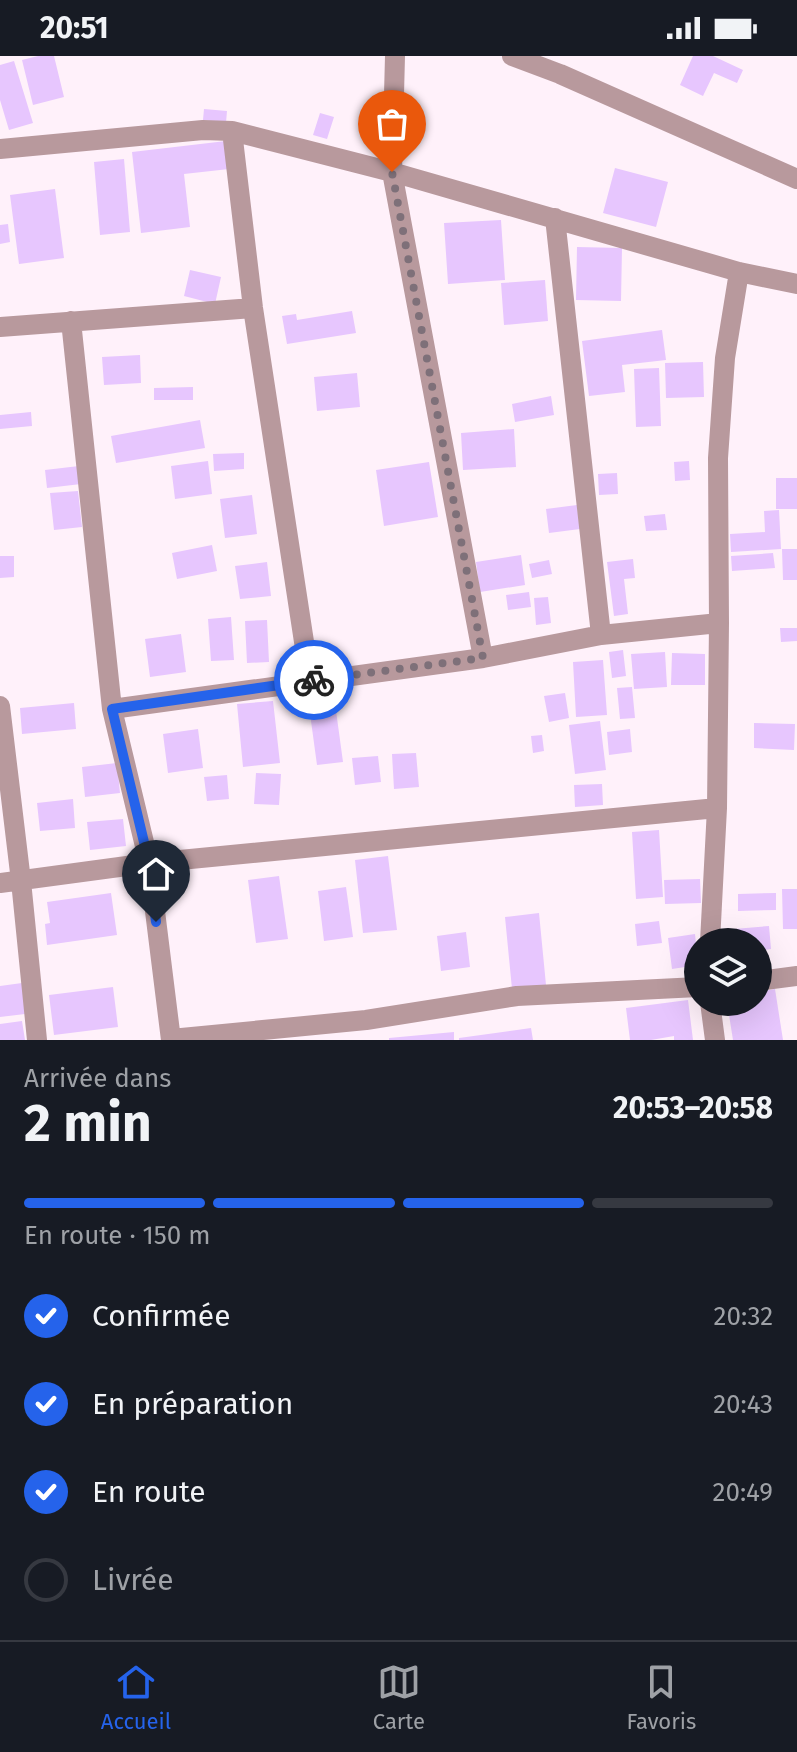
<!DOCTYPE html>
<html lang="fr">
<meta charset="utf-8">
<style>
:root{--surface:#171b24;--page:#242831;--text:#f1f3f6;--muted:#9ea1a6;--line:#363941;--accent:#2563eb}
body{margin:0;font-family:"Fira Sans",sans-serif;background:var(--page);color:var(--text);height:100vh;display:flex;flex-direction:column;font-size:30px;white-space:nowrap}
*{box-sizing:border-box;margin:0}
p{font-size:26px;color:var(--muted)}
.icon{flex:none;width:44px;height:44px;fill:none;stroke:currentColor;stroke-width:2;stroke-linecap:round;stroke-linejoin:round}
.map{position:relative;height:984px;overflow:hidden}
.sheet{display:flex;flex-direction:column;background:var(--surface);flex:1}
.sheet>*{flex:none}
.fabs{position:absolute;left:684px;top:872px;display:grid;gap:16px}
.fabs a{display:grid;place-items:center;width:88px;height:88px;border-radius:50%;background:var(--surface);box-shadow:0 8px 32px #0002;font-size:40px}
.pin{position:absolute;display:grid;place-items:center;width:68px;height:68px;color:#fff;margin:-82px -34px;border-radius:50% 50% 50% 0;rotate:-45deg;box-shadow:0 0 8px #0007}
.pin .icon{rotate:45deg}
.courier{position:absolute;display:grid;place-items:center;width:80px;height:80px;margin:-40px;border:6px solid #2563eb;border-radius:50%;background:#fff;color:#222;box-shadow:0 2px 10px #0007}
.head em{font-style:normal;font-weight:700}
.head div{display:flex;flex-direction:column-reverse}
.head{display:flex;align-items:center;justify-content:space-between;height:136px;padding:0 24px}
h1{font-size:52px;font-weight:700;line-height:60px}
.bar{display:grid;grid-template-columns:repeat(4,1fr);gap:12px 8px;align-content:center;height:96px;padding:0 24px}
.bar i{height:10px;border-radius:6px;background:var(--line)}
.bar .active{background:var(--accent)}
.bar p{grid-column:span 4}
ol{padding:0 24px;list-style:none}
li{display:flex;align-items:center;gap:24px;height:88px}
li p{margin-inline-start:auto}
li .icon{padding:8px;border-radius:50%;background:var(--accent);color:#fff;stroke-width:4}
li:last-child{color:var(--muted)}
li i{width:44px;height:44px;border:4px solid var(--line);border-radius:50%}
.status{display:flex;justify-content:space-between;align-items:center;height:56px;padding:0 40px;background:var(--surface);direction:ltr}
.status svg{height:22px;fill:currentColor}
.menu{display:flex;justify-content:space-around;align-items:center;height:112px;border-top:2px solid var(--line);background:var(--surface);font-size:22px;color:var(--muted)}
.menu a{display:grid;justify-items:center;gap:4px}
.menu .active{color:var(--accent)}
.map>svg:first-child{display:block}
.building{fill:#e7c6fe}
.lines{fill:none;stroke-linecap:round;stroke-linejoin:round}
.street{stroke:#b8999d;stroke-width:20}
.done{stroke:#7e7079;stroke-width:8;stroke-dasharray:0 14.4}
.route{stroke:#2563eb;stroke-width:10}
</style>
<div class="status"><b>20:51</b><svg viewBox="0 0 49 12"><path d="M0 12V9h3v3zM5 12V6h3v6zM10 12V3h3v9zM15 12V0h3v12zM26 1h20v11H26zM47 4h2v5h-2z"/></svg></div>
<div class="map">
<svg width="797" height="984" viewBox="0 0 797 984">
<rect width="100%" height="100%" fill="#fff1fa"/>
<!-- building -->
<path class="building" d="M 38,0 L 54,0 L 64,41 L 33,49 L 22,4 Z
M 693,0 L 713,0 L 743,14 L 737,27 L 714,17 L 703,40 L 680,29 Z
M 14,5 L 33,67 L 9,74 L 0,44 L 0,9 Z
M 204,53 L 227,55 L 226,67 L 203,64 Z
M 320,57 L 334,61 L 327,83 L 313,79 Z
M 226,85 L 229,113 L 184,118 L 190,171 L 141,177 L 132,96 Z
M 124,103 L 130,176 L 100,179 L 94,106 Z
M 615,112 L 668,126 L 656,171 L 603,157 Z
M 55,133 L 64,202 L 19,208 L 10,139 Z
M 501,164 L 505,224 L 448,228 L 444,167 Z
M 8,168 L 10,186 L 0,188 L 0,169 Z
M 577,191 L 622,192 L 621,245 L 576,244 Z
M 190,214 L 221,221 L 215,248 L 184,240 Z
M 545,224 L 548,265 L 504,269 L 501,227 Z
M 352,255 L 356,277 L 287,288 L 282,260 L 296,258 L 297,264 Z
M 662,274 L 666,304 L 622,309 L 625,336 L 589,340 L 582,285 Z
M 140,299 L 141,327 L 104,329 L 102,301 Z
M 703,306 L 704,341 L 666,342 L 665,307 Z
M 659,312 L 661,370 L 636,371 L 634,313 Z
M 357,317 L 360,351 L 317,355 L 314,321 Z
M 193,331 L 193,344 L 154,344 L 154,332 Z
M 551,340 L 554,359 L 515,366 L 512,348 Z
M 31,356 L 32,370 L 0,373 L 0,359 Z
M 200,364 L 205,392 L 116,407 L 111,380 Z
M 514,373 L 516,411 L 463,414 L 461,377 Z
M 244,397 L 244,413 L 214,415 L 213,398 Z
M 208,405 L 212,438 L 175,443 L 171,410 Z
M 689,405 L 690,424 L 675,425 L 674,406 Z
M 429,406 L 438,461 L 384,470 L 376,414 Z
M 79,410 L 81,428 L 47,432 L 45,414 Z
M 617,417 L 618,438 L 599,439 L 598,418 Z
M 776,422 L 797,422 L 797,453 L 776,453 Z
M 78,435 L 82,471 L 54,474 L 50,437 Z
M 252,439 L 257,478 L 225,482 L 220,443 Z
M 577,449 L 580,473 L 549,477 L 546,453 Z
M 779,454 L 781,493 L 731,496 L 730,478 L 765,476 L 764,455 Z
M 665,458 L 667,474 L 646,475 L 644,460 Z
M 212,489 L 217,515 L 177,523 L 172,497 Z
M 782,493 L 797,493 L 797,524 L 783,524 Z
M 773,497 L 775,512 L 732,515 L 731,500 Z
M 521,499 L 525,529 L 480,536 L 476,506 Z
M 0,500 L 14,500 L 14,521 L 0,522 Z
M 633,503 L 635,522 L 624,523 L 628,558 L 614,560 L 607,506 Z
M 549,504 L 552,518 L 532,522 L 529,508 Z
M 267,506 L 271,540 L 240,543 L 235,510 Z
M 529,536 L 531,551 L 508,554 L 506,539 Z
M 548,541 L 551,567 L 536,569 L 534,542 Z
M 231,561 L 234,604 L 211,605 L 208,563 Z
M 267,564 L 269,606 L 247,607 L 245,565 Z
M 780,572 L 797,572 L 797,585 L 781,586 Z
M 181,578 L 186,616 L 150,621 L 145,583 Z
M 623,594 L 626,620 L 612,622 L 609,596 Z
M 665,596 L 667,631 L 634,633 L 631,598 Z
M 672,597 L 705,598 L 705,629 L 671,629 Z
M 603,604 L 607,659 L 576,661 L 573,606 Z
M 632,631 L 635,662 L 620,663 L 617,632 Z
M 565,637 L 569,662 L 549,666 L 544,640 Z
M 334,640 L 343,706 L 317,709 L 308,643 Z
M 273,645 L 280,707 L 243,711 L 237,648 Z
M 74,647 L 76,673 L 22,678 L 20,652 Z
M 600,665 L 606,714 L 575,718 L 569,669 Z
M 754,667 L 795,668 L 794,694 L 754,692 Z
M 198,673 L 203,712 L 168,717 L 163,678 Z
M 630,673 L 632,696 L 609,699 L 607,676 Z
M 542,679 L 544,695 L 533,697 L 531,680 Z
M 416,697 L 419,731 L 394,733 L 392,698 Z
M 378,700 L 381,726 L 355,729 L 352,702 Z
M 117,707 L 120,737 L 85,741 L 82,711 Z
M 256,717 L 281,718 L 279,749 L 254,748 Z
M 227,719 L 229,743 L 207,745 L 204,721 Z
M 602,728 L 603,749 L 575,751 L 574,729 Z
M 73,743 L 75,772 L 40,775 L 37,747 Z
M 123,763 L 126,790 L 90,794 L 87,766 Z
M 659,774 L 663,841 L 636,843 L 632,776 Z
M 388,800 L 397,874 L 363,877 L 355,804 Z
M 279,820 L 288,883 L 256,887 L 248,824 Z
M 700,823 L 701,847 L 665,848 L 664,824 Z
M 346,831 L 353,881 L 324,885 L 318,835 Z
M 782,833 L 797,833 L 797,873 L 783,873 Z
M 111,837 L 117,879 L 47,889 L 45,868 L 50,867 L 47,846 Z
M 776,837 L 776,854 L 738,855 L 738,838 Z
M 539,857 L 546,929 L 512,933 L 505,861 Z
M 659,865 L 662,887 L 637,890 L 635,868 Z
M 769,870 L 771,893 L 758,895 L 758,886 L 735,886 L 734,873 Z
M 466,876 L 470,911 L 441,915 L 437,880 Z
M 695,878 L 698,909 L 672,913 L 668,882 Z
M 22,927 L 25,958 L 0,961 L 0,930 Z
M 113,931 L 118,971 L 54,979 L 49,939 Z
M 775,933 L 783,984 L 733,984 L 727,946 L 758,946 L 758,936 Z
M 688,944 L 693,984 L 674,984 L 674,980 L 651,984 L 630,984 L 626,952 Z
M 22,965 L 25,984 L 0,984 L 0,968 Z
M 531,972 L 533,984 L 459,984 L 459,982 Z
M 454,976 L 454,984 L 389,984 L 389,982 Z"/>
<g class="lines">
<!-- street -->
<path class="street" d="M 395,0 L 392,116 L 483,602
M 512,0 L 560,18 L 797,123
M 232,75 L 253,252 L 310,625
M 0,93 L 203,74 L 232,75 L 392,116 L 739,216 L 797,228
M 555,162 L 601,579
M 71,265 L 112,653 L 149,807 L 171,984
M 0,271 L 253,252
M 0,650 L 21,825 L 37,984
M 112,653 L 483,602 L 601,579 L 719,567
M 0,827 L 149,807 L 717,752
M 710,886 L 717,752 L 719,567 L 718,402 L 725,302 L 739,216
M 758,925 L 797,920
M 710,946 L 715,984
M 171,983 L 366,964 L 517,940 L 698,931"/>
</g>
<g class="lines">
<!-- done -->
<path class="done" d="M 314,624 L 483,602 L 392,116"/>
<!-- route -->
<path class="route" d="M 156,866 L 149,807 L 112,653 L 314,624"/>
</g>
</svg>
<div class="fabs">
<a><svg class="icon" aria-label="layers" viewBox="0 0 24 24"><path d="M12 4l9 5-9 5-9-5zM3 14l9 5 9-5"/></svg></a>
</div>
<div class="pin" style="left:392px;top:116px;background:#ea580c"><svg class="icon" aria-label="bag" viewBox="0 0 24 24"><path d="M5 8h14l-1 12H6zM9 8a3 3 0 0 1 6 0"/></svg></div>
<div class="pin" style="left:156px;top:866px;background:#1f2937"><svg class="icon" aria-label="home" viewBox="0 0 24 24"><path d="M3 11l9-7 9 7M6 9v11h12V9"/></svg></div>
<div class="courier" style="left:314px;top:624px"><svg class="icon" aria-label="bike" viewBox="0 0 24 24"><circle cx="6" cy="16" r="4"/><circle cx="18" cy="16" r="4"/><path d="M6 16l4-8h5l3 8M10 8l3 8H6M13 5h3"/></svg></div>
</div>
<section class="sheet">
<div class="head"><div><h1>2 min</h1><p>Arrivée dans</p></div><em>20:53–20:58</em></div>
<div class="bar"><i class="active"></i><i class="active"></i><i class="active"></i><i></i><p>En route · 150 m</p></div>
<ol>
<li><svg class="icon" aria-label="check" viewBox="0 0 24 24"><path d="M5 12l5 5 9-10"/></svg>Confirmée<p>20:32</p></li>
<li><svg class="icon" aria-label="check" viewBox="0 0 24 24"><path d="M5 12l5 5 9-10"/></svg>En préparation<p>20:43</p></li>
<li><svg class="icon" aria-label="check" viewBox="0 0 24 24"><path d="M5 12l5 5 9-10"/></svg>En route<p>20:49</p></li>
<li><i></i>Livrée</li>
</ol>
</section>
<nav class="menu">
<a class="active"><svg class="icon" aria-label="home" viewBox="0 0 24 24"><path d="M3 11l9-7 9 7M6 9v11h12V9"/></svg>Accueil</a>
<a><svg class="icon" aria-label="map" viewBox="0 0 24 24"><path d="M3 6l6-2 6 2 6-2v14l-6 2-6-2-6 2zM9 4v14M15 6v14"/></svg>Carte</a>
<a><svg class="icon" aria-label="saved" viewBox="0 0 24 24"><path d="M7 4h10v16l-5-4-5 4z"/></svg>Favoris</a>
</nav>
